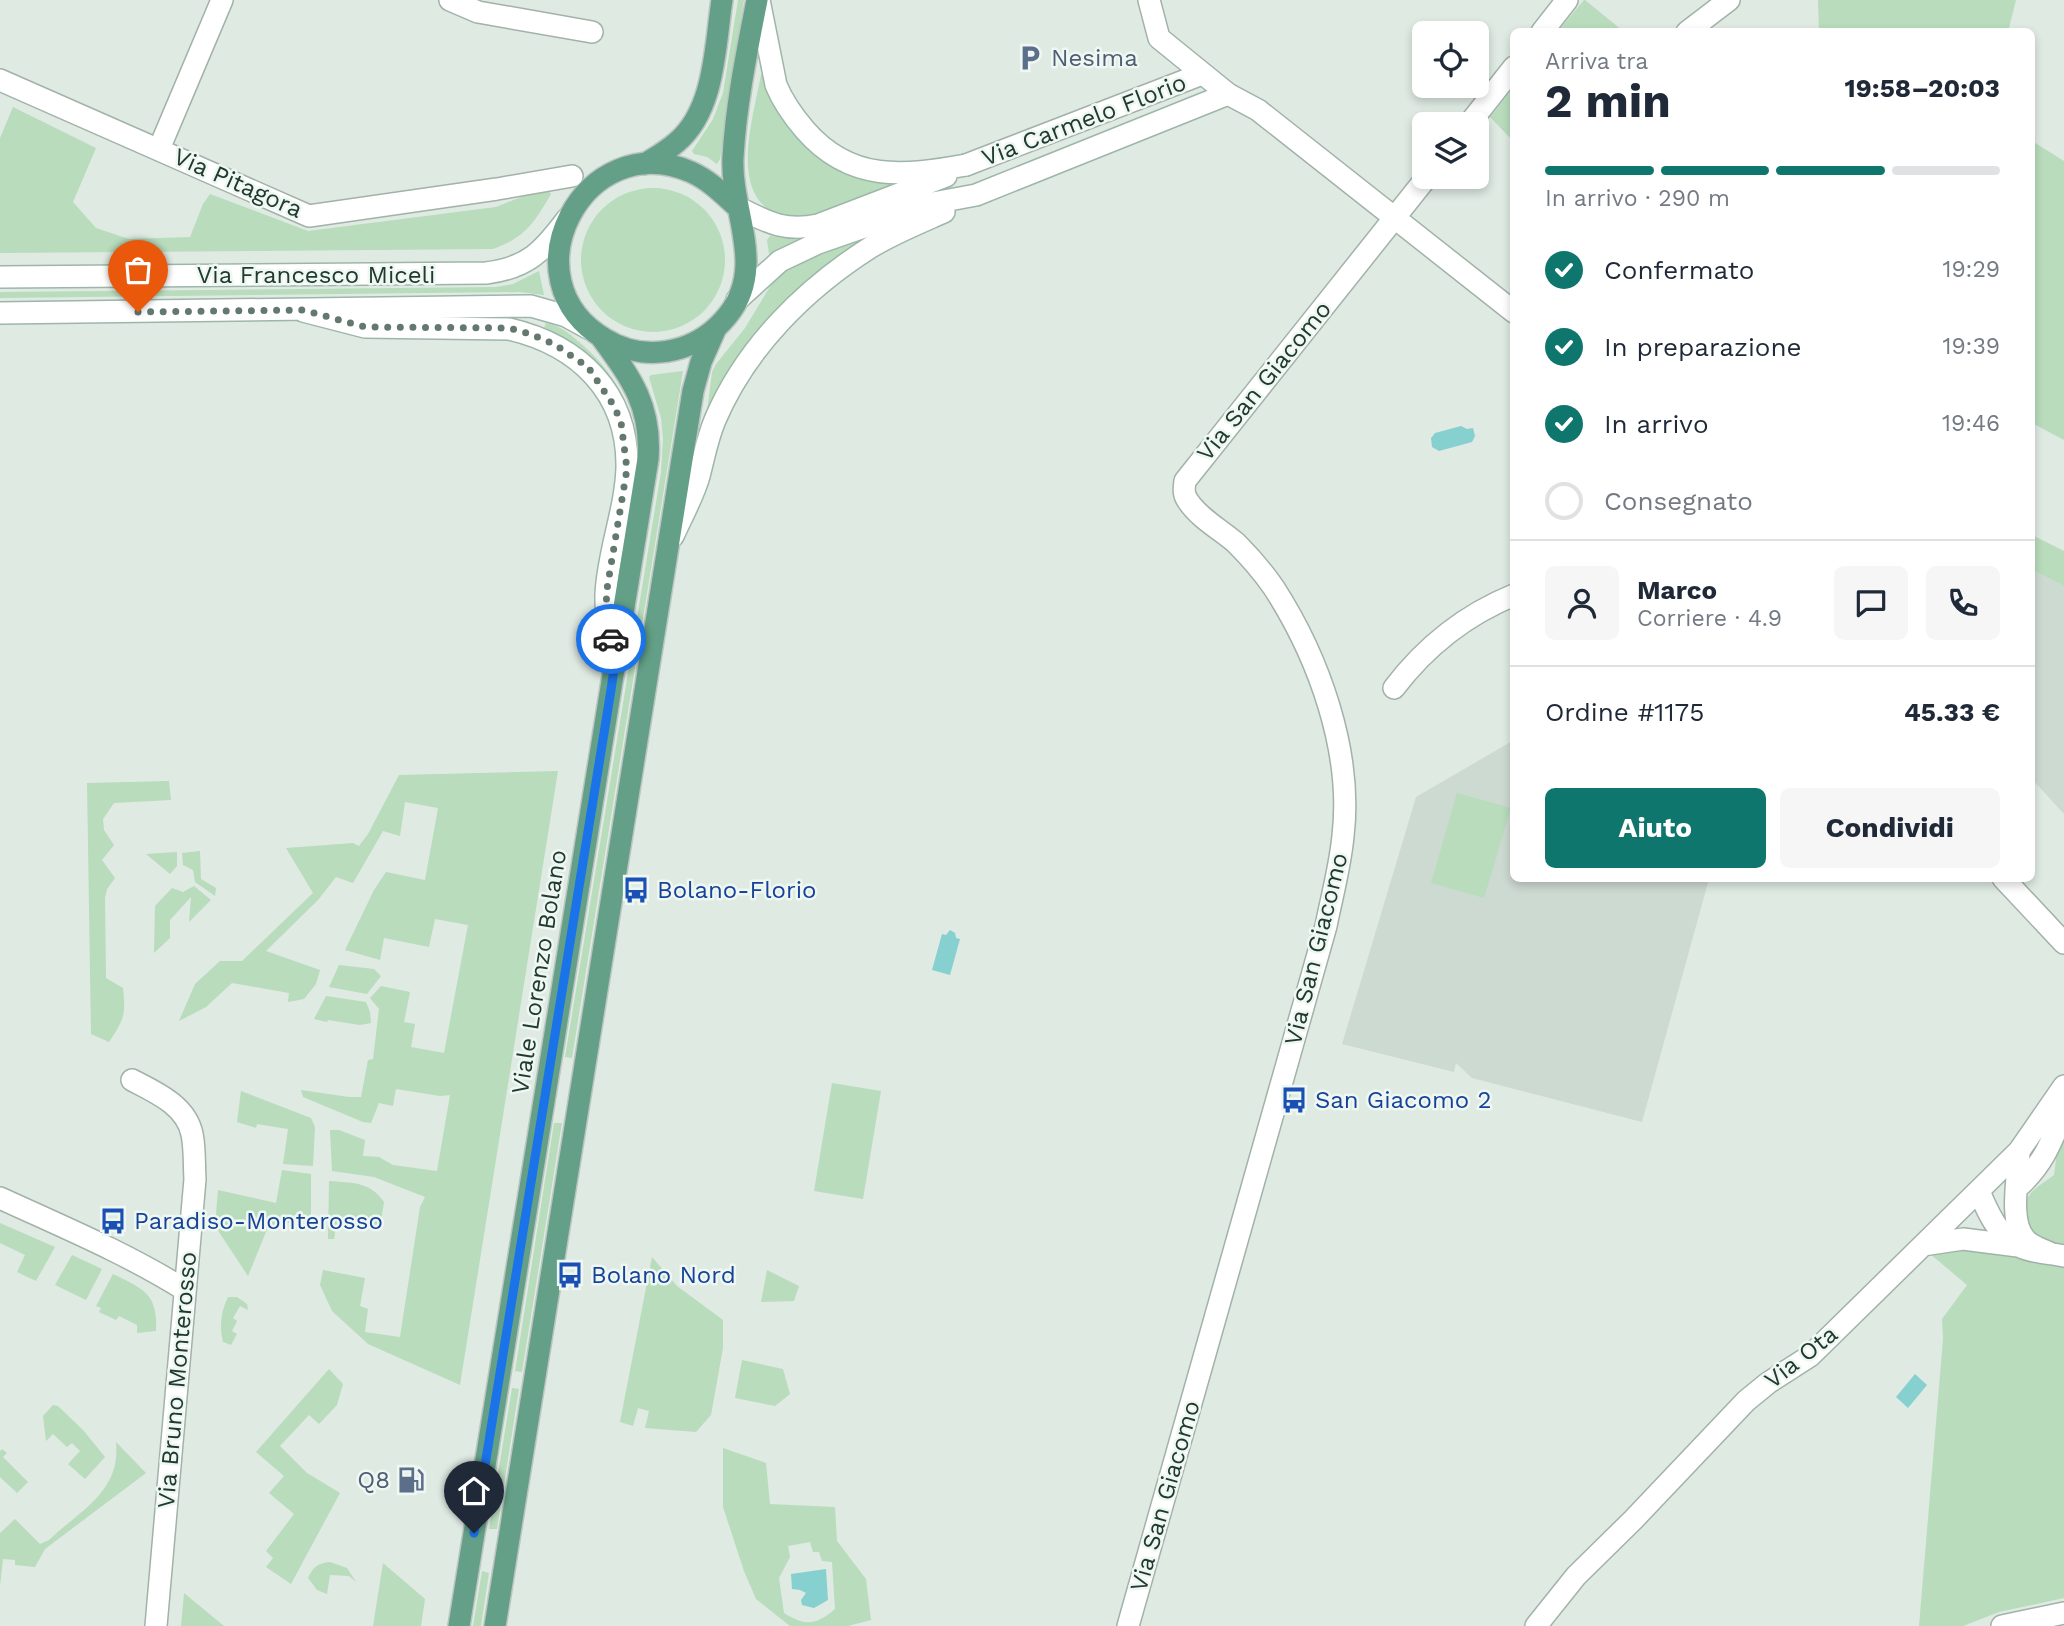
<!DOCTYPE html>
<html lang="it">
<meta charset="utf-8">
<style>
:root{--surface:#fff;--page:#f6f6f7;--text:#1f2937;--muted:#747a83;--line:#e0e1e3;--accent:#0f766e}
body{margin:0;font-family:"Work Sans",sans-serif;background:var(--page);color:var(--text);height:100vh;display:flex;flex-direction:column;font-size:26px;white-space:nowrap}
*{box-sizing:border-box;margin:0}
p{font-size:23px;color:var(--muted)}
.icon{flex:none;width:38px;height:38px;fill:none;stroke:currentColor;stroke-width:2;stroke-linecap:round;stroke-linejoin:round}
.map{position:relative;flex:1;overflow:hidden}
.drawer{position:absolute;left:1510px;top:28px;width:525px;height:854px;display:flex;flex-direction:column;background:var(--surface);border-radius:10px;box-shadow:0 4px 10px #0003}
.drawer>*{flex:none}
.buttons{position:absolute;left:1412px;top:21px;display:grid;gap:14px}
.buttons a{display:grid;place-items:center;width:77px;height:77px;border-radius:10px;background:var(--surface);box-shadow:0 4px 10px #0003;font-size:35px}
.pin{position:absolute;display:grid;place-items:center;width:60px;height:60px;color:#fff;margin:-72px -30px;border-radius:50% 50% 50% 0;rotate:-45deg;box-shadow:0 0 7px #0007}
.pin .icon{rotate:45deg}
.courier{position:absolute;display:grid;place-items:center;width:70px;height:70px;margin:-35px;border:5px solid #1a73e8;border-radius:50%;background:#fff;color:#222;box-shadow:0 2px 9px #0007}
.overview em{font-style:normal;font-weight:700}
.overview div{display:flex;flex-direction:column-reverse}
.overview{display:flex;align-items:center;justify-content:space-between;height:119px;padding:0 35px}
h1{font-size:46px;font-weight:700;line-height:52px}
.bar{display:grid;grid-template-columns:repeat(4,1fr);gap:10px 7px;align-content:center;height:84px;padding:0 35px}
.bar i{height:9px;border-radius:5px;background:var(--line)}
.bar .current{background:var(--accent)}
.bar p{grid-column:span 4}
.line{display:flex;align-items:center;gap:18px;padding:0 35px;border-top:2px solid var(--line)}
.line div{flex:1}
.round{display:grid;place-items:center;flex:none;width:74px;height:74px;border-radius:10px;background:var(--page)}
ol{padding:0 35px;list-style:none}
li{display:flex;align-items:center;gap:21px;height:77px}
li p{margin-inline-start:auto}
li .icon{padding:7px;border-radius:50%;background:var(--accent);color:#fff;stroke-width:4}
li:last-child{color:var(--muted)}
li i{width:38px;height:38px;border:4px solid var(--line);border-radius:50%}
.button{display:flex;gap:14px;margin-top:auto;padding:14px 35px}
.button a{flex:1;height:80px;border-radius:10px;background:var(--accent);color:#fff;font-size:28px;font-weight:700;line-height:80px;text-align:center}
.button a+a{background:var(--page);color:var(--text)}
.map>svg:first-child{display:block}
.built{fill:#cddad2}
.green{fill:#b8dcbc;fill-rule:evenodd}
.water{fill:#86d0d0}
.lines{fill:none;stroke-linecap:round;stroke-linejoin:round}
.minor-casing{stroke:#a2b2a9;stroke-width:24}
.secondary-casing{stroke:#9eb6aa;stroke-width:24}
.primary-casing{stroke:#bcc4c1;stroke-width:24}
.minor{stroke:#fff;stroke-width:21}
.secondary{stroke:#fff;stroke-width:21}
.primary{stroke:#63a087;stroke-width:21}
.done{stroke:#63786e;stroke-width:7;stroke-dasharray:0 12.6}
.route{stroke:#1a73e8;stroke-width:9}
.labels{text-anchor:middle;stroke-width:5;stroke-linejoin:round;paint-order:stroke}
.service-label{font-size:24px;fill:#4e5e75;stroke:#eff7f2;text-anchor:start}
.street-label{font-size:24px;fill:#203a2f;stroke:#eff7f2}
.transit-label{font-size:24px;fill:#164399;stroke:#eff7f2;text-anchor:start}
</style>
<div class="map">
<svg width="2064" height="1626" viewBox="0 0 2064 1626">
<rect width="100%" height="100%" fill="#dfeae3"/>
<!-- built -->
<path class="built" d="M 2032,570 L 2064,586 L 2064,814 L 2032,779 Z
M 1514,740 L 1514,878 L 1709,879 L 1642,1122 L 1472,1078 L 1456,1063 L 1454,1072 L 1342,1044 L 1416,797 Z"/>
<!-- green -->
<path class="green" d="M 738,0 L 744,0 L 720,159 L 717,164 L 707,157 L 694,154 L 692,151 L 713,119 L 723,93 Z
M 1584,0 L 1585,0 L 1623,31 L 1558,31 Z
M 1818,0 L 2016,0 L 2008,32 L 1819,31 Z
M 761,74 C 770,85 772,102 780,114 C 811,166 855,183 913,183 L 799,221 C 787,217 773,215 764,206 C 733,177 755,111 761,74 Z
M 1514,87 L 1514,142 L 1490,117 Z
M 13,107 L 96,148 L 73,202 L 96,228 L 129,239 L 190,237 L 203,204 L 210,194 L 308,231 L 496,207 L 553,184 L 549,191 L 551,194 C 534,223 526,237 493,249 L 0,253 L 0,138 Z
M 2032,141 L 2064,161 L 2064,440 L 2032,423 Z
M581 260a72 72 0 1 1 144 0a72 72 0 1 1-144 0Z
M 887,228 L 868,240 L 710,412 L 707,412 L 712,372 L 716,364 L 745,328 L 774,280 L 784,270 L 808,257 Z
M 770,236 L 801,240 L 772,255 L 769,254 L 767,240 Z
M 539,271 L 544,295 L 519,292 L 0,298 L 0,292 L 496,287 L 513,284 Z
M 546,323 C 558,325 569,333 578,341 C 609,367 629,397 636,437 L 588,356 L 564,338 L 544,328 Z
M 683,371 L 572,1058 L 565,1057 L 661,472 L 663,438 L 661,418 L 649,377 L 651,375 Z
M 2032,535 L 2064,551 L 2064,586 L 2032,570 Z
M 558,771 L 460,1385 L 368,1344 L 332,1311 L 320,1285 L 323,1270 L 365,1278 L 360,1306 L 368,1309 L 365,1332 L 400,1337 L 420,1207 L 425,1197 L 374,1177 L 332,1171 L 330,1130 L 339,1130 L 365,1140 L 363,1156 L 379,1157 L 393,1165 L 437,1171 L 450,1095 L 440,1096 L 396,1089 L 393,1106 L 379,1103 L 371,1123 L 363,1122 L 303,1097 L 301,1090 L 349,1097 L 361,1097 L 368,1060 L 373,1059 L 379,1009 L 370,998 L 381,986 L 410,992 L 404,1022 L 415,1024 L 411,1047 L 444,1053 L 468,925 L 435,919 L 429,947 L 384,938 L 380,960 L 345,950 L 374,890 L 386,872 L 425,880 L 438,808 L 405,802 L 400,836 L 383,831 L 353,883 L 336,877 L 318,900 L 266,951 L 320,970 L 316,984 L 304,999 L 288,1002 L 289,993 L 232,983 L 206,1007 L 179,1021 L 195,984 L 220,961 L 242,961 L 313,893 L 286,848 L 353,843 L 359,846 L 368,834 L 399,775 Z
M 169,781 L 171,800 L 114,803 L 103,819 L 104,830 L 114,845 L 102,860 L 115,878 L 107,889 L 105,898 L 106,978 L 123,988 C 126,1016 124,1019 109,1042 L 91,1034 L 87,783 Z
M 1457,793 L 1511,808 L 1484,898 L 1431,883 Z
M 200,851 L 201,879 L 216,888 L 215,896 L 195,882 L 193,870 L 183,865 L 182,853 Z
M 177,852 L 177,866 L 170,874 L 146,854 Z
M 194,886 L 211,900 L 189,922 L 191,897 L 170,920 L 170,938 L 154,953 L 155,906 L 172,888 L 183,892 Z
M 339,965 L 374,969 L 381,976 L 367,994 L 329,987 Z
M 326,996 L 366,1002 L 370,1012 L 371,1023 L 360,1025 L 328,1020 L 327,1022 L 314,1019 Z
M 832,1083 L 881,1091 L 863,1199 L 814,1191 Z
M 241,1091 L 311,1118 L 315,1127 L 313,1166 L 283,1164 L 288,1129 L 257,1124 L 256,1128 L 237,1122 Z
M 554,1123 L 562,1123 L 522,1372 L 515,1371 Z
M 2064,1132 L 2064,1246 C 2043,1241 2025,1239 2025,1214 C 2025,1205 2025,1200 2031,1193 C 2037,1186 2046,1181 2054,1175 L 2058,1144 Z
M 282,1170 L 311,1174 L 311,1215 L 293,1222 L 268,1227 L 248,1276 L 215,1226 L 218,1190 L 276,1203 Z
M 329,1181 C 352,1183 370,1181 384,1202 L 380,1228 L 337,1222 L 334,1239 L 328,1239 Z
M 0,1223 L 55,1247 L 36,1281 L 17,1272 L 25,1255 L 0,1243 Z
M 1971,1247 L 2064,1266 L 2064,1598 L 1999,1612 L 1963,1626 L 1919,1626 L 1943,1339 L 1942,1319 L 1967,1285 L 1929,1253 Z
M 72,1255 L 102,1269 L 86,1300 L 55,1285 Z
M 652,1257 L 677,1286 L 723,1320 L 723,1348 L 711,1415 L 696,1432 L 645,1428 L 649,1411 L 638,1408 L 633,1426 L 620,1422 Z
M 767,1270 L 799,1286 L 794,1301 L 761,1302 Z
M 113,1274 C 144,1289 158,1294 156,1331 L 137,1333 L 137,1325 L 119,1316 L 116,1320 L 99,1312 L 101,1308 L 96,1306 Z
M 228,1297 L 237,1297 L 247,1304 L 248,1310 L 240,1306 L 233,1318 L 237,1321 L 232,1331 L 237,1334 L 231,1345 L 223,1342 C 219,1327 221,1311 228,1297 Z
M 742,1360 L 783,1369 L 790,1394 L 775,1406 L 735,1398 Z
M 329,1369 L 343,1384 L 337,1405 L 319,1424 L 309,1415 L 280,1446 L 307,1473 L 340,1493 L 291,1584 L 266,1567 L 273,1558 L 266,1551 L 294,1514 L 269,1493 L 284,1476 L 256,1452 Z
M 512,1388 L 519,1389 L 497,1529 L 489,1529 Z
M 53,1405 L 58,1406 L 83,1430 L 105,1457 L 85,1479 L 68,1464 L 80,1451 L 72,1443 L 67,1447 L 53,1434 L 46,1441 L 43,1416 Z
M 116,1442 L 146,1473 L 45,1549 L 35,1567 L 15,1565 L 15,1560 L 3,1559 L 0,1586 L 0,1533 L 15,1519 L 40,1544 L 49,1540 C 80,1510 121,1492 116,1442 Z
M 723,1448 L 766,1463 L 770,1504 L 835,1507 L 837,1541 L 866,1579 L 871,1620 L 848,1626 L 790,1626 L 756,1599 L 744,1571 L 723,1507 ZM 810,1542 L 813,1552 L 819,1552 L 822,1561 L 832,1562 L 835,1609 C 815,1626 805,1626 784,1613 L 779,1578 L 790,1557 L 788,1546 Z
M 2,1449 L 7,1453 L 3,1457 L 28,1482 L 17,1493 L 0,1477 L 0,1451 Z
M 330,1562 L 347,1568 L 356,1582 L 349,1576 L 330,1575 L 327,1594 L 317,1590 L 308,1578 C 313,1567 318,1563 330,1562 Z
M 383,1563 L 425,1599 L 421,1626 L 373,1626 Z
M 482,1571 L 489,1573 L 481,1626 L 473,1626 Z
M 184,1593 L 224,1626 L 181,1626 Z"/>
<!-- water -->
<path class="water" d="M 1461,426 L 1467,429 L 1473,428 L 1475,436 L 1472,442 L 1439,451 L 1432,447 L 1431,438 L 1435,433 Z
M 950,930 L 955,933 L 956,938 L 960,939 L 950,975 L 932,970 L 942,934 L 946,935 Z
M 1915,1374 L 1927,1385 L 1908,1408 L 1896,1397 Z
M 826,1569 L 828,1600 L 814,1608 L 802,1605 L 801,1600 L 806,1593 L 800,1590 L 792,1589 L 791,1574 Z"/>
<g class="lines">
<!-- minor casing -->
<g class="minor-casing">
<path id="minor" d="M 450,0 L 478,12 L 592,32
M 1149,0 L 1159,38 L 1228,94 L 1258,110 L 1514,312
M 1542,32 L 1567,0
M 1687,32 L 1729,0
M 0,80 L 309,216 L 497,189 L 572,176
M 1469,124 L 1514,67
M 159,149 L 222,0
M 966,165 L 1202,74
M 1394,688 C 1426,646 1465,615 1514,595
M 2003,878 L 2064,943
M 132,1080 C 155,1092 186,1105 192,1134 C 195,1148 194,1164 195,1179 L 156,1626
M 2019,1151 C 2019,1174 2008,1221 2025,1239 C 2031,1246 2041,1249 2050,1253
M 2017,1188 C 2043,1165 2051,1143 2064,1111
M 1979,1191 C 1987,1211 1999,1238 2021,1247 C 2034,1253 2050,1253 2064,1256
M 0,1198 C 63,1227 126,1253 185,1290
M 1923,1245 L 1963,1239 L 2018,1246
M 1128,1626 L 1326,926 C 1332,896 1340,867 1343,836 C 1353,752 1319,658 1274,588 C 1263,572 1250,557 1236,543 C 1221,530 1199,518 1188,501 C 1183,494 1184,489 1185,481 L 1427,177
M 1536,1626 L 1576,1576 L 1633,1520 L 1746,1401 L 1768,1383 L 1810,1356 L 2019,1151 L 2064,1086
M 2002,1626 L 2064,1613"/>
</g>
<!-- secondary casing -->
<g class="secondary-casing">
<path id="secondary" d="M 759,0 L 776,85 C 783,102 793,116 805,130 C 851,183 904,176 966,165
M 737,207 C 767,222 784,232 818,225 L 946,176
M 0,277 L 486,273 C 528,268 543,251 567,219
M 737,300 L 780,261 L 818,243 L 933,203 L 976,195 L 1228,94
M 303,311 L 365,327 L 509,329 C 578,345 628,392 627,467 C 626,509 608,551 606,594 C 605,615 611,638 613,658
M 0,313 L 531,306 L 566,316 L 588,328
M 673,536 C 682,516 693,497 699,476 C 704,457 707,439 715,420 C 746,347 805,289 871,247 C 894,233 919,223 944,212"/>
</g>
<!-- primary casing -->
<g class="primary-casing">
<path id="primary" d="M 645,164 C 656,157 667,151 677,142 C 715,110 715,46 722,0
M 737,207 C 723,194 709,180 691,172 C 584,125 504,280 605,339 C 628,353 655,356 681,348 C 700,342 716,330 728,315 C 767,266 730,211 733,157 C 736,104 747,51 757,0
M 459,1626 L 648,459 C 652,406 631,378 601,337
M 495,1626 L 693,391 L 701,362 L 716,328"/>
</g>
<!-- minor -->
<use href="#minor" class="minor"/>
<!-- secondary -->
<use href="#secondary" class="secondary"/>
<!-- primary -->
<use href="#primary" class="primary"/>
</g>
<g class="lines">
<!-- done -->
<path class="done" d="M 138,312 L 303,310 L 365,327 L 509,328 L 530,334 L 554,344 L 588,367 L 614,406 L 621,422 L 627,469 L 606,595 L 611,639"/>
<!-- route -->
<path class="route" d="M 474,1533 L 611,690 L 614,669 L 611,639"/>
</g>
<!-- icons -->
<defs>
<g id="parking-bare" transform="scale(2.1)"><path d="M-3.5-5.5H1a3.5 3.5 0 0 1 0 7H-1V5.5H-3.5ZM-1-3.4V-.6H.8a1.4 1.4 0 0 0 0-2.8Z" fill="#5c6f8a" stroke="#eff7f2" stroke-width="2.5" paint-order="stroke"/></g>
<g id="bus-bare" transform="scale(2.1)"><path d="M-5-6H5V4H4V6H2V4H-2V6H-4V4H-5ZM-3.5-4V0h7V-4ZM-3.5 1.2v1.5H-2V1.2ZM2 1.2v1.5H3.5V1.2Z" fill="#1a4fb4" stroke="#eff7f2" stroke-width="2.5" paint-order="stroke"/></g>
<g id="fuel-bare" transform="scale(2.1)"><path d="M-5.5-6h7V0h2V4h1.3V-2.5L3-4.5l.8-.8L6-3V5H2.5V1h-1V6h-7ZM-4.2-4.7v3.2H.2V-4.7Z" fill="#5c6f8a" stroke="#eff7f2" stroke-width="2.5" paint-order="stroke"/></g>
</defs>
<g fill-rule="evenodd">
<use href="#parking-bare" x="1030" y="58"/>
<use href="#bus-bare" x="636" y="890"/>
<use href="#bus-bare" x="1294" y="1100"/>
<use href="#bus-bare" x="113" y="1221"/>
<use href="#bus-bare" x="570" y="1275"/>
<use href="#fuel-bare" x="411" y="1480"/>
</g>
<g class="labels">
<!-- service labels -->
<g class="service-label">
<text x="1051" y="66">Nesima</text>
<text x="390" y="1488" text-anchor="end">Q8</text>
</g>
<!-- street labels -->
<g class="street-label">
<text transform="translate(1084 120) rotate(-21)" y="8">Via Carmelo Florio</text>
<text transform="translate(238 183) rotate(24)" y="8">Via Pitagora</text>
<text x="316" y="283">Via Francesco Miceli</text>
<text transform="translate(1264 381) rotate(-51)" y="8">Via San Giacomo</text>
<text transform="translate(1316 949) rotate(-76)" y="8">Via San Giacomo</text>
<text transform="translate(539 972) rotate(-81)" y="8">Viale Lorenzo Bolano</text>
<text transform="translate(1801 1357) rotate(-38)" y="8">Via Ota</text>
<text transform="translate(177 1380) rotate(-85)" y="8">Via Bruno Monterosso</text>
<text transform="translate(1165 1496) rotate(-74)" y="8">Via San Giacomo</text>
</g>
<!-- transit labels -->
<g class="transit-label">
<text x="657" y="898">Bolano-Florio</text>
<text x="1315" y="1108">San Giacomo 2</text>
<text x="134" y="1229">Paradiso-Monterosso</text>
<text x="591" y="1283">Bolano Nord</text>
</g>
</g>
</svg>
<div class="buttons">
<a><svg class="icon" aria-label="locate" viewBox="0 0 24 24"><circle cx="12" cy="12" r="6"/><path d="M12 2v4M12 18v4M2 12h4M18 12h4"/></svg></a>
<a><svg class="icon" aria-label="layers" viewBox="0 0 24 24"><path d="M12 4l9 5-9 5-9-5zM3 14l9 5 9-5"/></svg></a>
</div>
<div class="pin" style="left:138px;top:312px;background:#ea580c"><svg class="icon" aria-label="bag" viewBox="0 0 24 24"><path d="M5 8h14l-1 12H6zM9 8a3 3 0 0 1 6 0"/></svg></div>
<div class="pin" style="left:474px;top:1533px;background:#1f2937"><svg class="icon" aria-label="home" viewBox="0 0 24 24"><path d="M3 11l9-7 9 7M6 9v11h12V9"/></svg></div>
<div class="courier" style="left:611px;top:639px"><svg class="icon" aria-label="car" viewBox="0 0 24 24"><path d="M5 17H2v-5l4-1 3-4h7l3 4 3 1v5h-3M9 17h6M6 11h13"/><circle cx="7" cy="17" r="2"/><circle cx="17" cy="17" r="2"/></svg></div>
<section class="drawer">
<div class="overview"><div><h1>2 min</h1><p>Arriva tra</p></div><em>19:58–20:03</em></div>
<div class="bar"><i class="current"></i><i class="current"></i><i class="current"></i><i></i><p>In arrivo · 290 m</p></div>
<ol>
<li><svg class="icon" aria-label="check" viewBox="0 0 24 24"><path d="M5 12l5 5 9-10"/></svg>Confermato<p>19:29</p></li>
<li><svg class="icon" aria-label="check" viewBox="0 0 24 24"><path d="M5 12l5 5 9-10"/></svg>In preparazione<p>19:39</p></li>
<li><svg class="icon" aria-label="check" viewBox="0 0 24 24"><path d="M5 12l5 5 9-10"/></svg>In arrivo<p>19:46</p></li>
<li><i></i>Consegnato</li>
</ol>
<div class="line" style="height:126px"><a class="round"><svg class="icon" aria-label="person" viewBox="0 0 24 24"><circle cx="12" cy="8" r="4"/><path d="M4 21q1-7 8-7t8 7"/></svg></a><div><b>Marco</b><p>Corriere · 4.9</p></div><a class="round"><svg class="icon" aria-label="chat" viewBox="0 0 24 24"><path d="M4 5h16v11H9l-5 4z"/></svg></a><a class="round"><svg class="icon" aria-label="phone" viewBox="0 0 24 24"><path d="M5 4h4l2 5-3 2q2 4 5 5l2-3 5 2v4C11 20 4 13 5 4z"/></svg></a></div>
<div class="line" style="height:91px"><div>Ordine #1175</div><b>45.33 €</b></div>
<div class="button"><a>Aiuto</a><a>Condividi</a></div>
</section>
</div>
